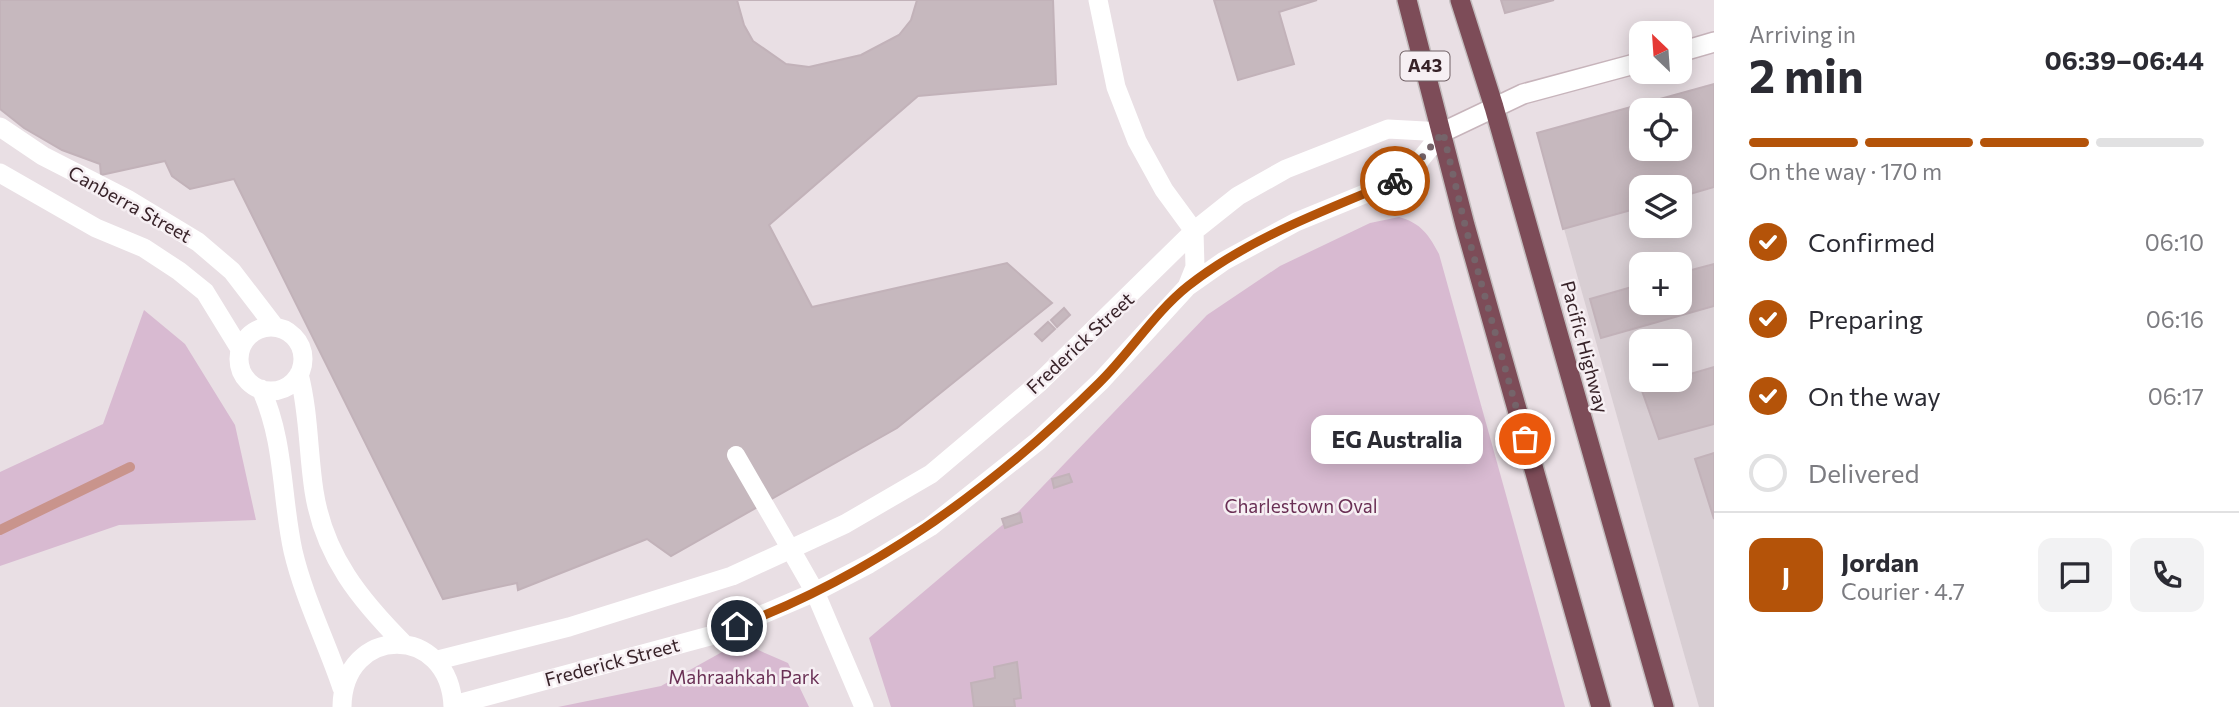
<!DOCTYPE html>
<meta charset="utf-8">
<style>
:root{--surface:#fff;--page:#f2f2f3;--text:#2b2b33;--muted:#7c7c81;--line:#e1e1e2;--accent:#b45309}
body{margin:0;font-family:Commissioner,sans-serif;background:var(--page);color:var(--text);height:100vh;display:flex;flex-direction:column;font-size:26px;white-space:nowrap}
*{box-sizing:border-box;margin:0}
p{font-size:23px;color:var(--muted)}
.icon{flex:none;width:38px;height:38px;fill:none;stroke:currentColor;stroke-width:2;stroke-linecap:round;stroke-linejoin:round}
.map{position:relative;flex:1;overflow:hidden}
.sheet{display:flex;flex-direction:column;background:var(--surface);width:525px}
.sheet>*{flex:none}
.needle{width:46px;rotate:335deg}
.buttons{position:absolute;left:1629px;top:21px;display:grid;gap:14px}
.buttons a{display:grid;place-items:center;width:63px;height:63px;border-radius:14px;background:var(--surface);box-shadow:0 4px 18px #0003;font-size:35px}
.pin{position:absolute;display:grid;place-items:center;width:60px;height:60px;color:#fff;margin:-30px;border:4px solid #fff;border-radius:50%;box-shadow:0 2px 7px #0007}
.courier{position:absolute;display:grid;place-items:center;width:70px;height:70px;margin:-35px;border:5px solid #b45309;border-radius:50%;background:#fff;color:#222;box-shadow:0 2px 9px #0007}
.bubble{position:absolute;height:49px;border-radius:14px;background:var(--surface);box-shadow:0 4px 18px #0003;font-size:23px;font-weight:700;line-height:49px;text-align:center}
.headline em{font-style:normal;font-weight:700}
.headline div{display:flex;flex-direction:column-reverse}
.headline{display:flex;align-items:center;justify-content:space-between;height:119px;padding:0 35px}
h1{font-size:46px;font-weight:700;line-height:52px}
.bar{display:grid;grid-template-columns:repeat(4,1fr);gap:10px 7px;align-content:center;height:84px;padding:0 35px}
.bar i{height:9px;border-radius:5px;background:var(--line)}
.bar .selected{background:var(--accent)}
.bar p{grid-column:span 4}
.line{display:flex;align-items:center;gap:18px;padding:0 35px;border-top:2px solid var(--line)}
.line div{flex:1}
.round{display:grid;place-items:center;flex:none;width:74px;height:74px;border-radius:14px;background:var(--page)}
ol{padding:0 35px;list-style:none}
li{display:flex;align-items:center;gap:21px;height:77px}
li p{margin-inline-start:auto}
li .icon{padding:7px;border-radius:50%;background:var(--accent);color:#fff;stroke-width:4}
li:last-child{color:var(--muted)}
li i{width:38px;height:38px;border:4px solid var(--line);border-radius:50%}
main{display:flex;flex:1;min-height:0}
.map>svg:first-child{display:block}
.built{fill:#d8ced3;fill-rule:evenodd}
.green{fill:#d8bad1}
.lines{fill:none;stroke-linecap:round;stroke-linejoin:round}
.stream{stroke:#c9948c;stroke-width:10}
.building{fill:#c6b8be;stroke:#c2b2b9;stroke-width:2;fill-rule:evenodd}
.secondary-casing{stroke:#c7b4bb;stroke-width:22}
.trunk-casing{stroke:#c3bdbe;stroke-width:22}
.service{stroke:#fff;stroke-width:18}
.tertiary{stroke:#fff;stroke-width:19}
.secondary{stroke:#fff;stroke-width:19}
.trunk{stroke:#7d4c58;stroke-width:19}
.done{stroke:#75646a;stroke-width:7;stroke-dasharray:0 12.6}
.route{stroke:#b45309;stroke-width:9}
.labels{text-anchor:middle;stroke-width:5;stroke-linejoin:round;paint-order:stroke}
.shield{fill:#f6eff3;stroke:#706065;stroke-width:2}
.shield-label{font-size:18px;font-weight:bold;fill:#372228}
.street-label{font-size:19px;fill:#372228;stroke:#f6eff3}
.park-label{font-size:19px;fill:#6a3055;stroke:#f6eff3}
</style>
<main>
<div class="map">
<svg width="1714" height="707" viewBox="0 0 1714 707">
<rect width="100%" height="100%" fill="#e9dfe4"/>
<!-- built -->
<path class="built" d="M 1714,84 L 1714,707 L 1699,707 L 1537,133 ZM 1642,110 L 1680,110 L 1680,149 L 1642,149 ZM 1642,187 L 1680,187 L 1680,226 L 1642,226 ZM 1642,264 L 1680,264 L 1680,303 L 1642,303 ZM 1642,341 L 1680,341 L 1680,380 L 1642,380 Z"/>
<!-- green -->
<path class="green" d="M 1399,217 C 1421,223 1429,235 1439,254 L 1565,707 L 891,707 L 869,638 L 1019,511 L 1207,315 L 1280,266 L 1370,223 Z
M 144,310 L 185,344 L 235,425 L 256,520 L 119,525 L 0,566 L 0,472 L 103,424 Z
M 740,642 L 788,663 L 809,707 L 558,707 L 661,686 Z"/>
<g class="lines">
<!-- stream -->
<path class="stream" d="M 0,530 L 130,467"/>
</g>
<!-- building -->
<path class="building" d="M 0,0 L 1053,0 L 1056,84 L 918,96 L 769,225 L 812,307 L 1007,263 L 1052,303 L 897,428 L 671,556 L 647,539 L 518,590 L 517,583 L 443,599 L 234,179 L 190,189 L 172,176 L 165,161 L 101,175 L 100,164 L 62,150 L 24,128 L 0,109 Z
M 737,0 L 917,0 L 911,20 L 899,35 L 861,55 L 809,67 L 786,64 L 753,41 L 744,25 Z
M 1214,0 L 1317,0 L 1279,12 L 1294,64 L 1238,80 Z
M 1501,0 L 1554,0 L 1505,13 Z
M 1714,84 L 1714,187 L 1680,197 L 1680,187 L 1642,187 L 1642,207 L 1563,229 L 1537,133 ZM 1642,110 L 1680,110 L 1680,149 L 1642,149 Z
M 1714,264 L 1714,306 L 1601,338 L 1590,299 L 1642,284 L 1642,303 L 1680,303 L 1680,273 Z
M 1064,308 L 1070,315 L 1057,327 L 1051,320 Z
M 1048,322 L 1055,329 L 1042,341 L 1035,334 Z
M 1714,367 L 1714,424 L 1659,439 L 1641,388 L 1680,380 L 1680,377 Z
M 1714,453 L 1714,519 L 1695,459 Z
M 1069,474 L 1072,482 L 1054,488 L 1052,479 Z
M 1020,513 L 1022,522 L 1005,528 L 1002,519 Z
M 1017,662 L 1021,698 L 1014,699 L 1015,707 L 974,707 L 971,683 L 995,678 L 994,667 Z"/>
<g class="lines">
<!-- secondary casing -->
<g class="secondary-casing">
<path id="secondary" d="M 1680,52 L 1714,42
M 1443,132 L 1523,94 L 1642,62"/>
</g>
<!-- trunk casing -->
<g class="trunk-casing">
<path id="trunk" d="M 1407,0 L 1465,225 L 1601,707
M 1460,0 L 1494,107 L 1664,707"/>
</g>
<!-- service -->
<path class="service" d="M 736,455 L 791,550"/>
<!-- tertiary -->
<path class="tertiary" d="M 1098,0 L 1116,87 L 1137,141 L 1164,190 L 1194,231 L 1195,267 L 1187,287
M 0,127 L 43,156 L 127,199 L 198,242 L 232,271 L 275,327
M 0,173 L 96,228 L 144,248 L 179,271 L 205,292 L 240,349
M239 359a32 32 0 1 1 64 0a32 32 0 1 1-64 0Z
M 299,374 C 309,413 308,452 314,491 C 324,556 360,600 405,645
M 261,389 C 285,442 281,496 293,551 C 304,598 327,643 342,688
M 791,550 L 815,592 L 864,707
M 438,660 L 569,627 L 732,576 L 845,524 L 931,474 L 1039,383 L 1194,231 L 1238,196 L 1286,169 L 1388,129 L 1443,132
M 454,705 L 717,634 L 815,592 L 869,564 L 930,527 L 1038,441 L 1101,381 L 1187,287 L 1224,261 L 1296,222 L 1406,177 L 1443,132
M 342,707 C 343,624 450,623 453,707"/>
<!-- secondary -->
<use href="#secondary" class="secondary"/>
<!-- trunk -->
<use href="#trunk" class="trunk"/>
</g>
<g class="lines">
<!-- done -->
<path class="done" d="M 1395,181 L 1406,177 L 1443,132 L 1465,225 L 1525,439"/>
<!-- route -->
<path class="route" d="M 737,626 C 876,574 994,487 1099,383 C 1130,353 1154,313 1188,286 C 1249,238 1324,211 1395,181"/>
</g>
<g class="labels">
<!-- shield labels -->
<rect class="shield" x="1400.5" y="51.5" width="49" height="29" rx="5"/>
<g class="shield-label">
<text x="1425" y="72">A43</text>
</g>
<!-- street labels -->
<g class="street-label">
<text transform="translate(130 204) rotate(29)" y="7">Canberra Street</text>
<text transform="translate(1080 343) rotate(-43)" y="7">Frederick Street</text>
<text transform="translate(1585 347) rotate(75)" y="7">Pacific Highway</text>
<text transform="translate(612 662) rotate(-15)" y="7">Frederick Street</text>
</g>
<!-- park labels -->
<g class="park-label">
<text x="1301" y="513">Charlestown Oval</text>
<text x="744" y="684">Mahraahkah Park</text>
</g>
</g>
</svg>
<div class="buttons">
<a><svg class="needle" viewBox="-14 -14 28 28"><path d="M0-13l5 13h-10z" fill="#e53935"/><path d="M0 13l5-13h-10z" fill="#7c7c81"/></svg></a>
<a><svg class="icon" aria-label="locate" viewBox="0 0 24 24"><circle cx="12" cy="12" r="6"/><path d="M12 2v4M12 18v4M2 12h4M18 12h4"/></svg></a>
<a><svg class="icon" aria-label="layers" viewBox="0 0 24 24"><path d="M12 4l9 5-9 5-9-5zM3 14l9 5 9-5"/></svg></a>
<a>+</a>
<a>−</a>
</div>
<div class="pin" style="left:1525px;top:439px;background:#ea580c"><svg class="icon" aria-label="bag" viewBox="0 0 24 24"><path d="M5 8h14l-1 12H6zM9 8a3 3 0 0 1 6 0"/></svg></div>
<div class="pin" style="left:737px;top:626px;background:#1f2937"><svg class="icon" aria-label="home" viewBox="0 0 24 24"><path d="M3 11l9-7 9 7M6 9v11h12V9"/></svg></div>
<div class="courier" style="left:1395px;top:181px"><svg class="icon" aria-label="bike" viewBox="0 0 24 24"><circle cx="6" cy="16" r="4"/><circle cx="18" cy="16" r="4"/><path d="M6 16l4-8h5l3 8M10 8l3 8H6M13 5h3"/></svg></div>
<div class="bubble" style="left:1311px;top:415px;width:172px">EG Australia</div>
</div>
<section class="sheet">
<div class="headline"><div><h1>2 min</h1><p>Arriving in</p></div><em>06:39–06:44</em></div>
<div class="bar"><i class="selected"></i><i class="selected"></i><i class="selected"></i><i></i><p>On the way · 170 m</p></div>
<ol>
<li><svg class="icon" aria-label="check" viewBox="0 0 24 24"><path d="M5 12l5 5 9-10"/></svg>Confirmed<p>06:10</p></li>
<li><svg class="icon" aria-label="check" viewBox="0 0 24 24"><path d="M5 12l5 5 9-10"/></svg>Preparing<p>06:16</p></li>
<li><svg class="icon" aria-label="check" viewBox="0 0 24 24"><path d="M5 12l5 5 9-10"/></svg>On the way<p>06:17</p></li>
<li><i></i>Delivered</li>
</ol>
<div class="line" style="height:126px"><b class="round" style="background:var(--accent);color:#fff">J</b><div><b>Jordan</b><p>Courier · 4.7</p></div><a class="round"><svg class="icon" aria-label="chat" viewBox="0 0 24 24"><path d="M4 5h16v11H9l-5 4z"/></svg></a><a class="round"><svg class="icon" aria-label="phone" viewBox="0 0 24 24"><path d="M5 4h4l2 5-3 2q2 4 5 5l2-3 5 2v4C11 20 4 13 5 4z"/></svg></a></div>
</section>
</main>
